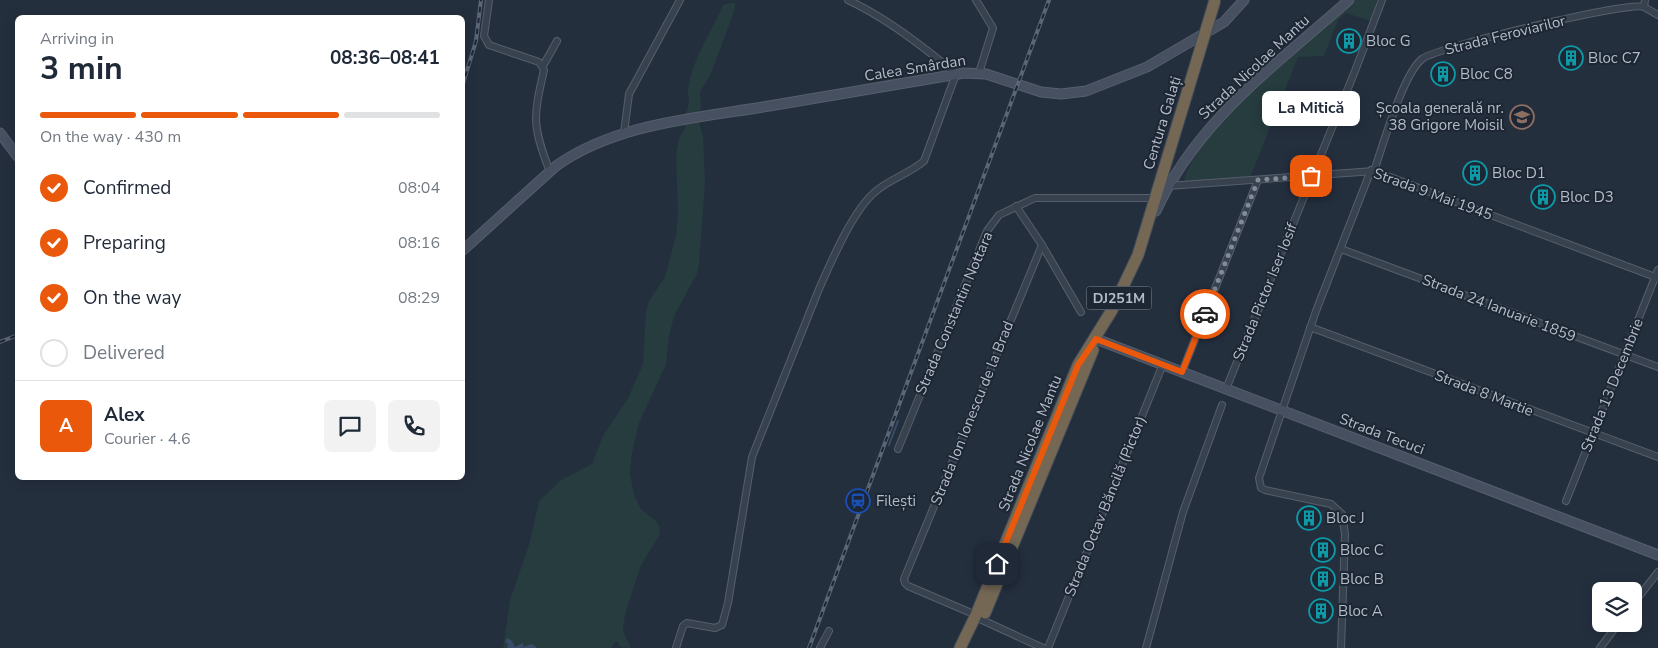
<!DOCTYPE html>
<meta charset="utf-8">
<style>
:root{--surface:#fff;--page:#f2f2f3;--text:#1f2937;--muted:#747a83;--line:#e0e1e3;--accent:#ea580c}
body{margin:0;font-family:"Nunito Sans",sans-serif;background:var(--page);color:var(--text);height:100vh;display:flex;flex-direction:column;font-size:19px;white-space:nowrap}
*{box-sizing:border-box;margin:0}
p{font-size:16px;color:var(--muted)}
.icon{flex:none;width:28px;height:28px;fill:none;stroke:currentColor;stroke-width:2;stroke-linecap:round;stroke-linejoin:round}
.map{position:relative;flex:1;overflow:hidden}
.sheet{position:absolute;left:15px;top:15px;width:450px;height:465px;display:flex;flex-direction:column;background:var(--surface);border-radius:8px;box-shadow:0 2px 12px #0003}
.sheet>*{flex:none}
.controls{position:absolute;left:1592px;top:582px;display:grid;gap:10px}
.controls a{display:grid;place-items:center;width:50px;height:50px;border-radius:8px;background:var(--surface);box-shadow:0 2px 12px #0003;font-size:25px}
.pin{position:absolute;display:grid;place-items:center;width:42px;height:42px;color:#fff;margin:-21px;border-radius:10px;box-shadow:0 2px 8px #0006}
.courier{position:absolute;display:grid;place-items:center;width:50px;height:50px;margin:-25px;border:4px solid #ea580c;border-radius:50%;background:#fff;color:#222;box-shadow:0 1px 6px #0007}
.bubble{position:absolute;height:35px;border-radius:8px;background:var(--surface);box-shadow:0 2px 12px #0003;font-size:16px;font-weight:700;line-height:35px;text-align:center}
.head em{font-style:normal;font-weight:700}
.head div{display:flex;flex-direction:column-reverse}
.head{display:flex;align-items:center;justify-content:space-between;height:85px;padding:0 25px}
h1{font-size:32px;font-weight:700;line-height:38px}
.bar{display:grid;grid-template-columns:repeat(4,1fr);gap:8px 5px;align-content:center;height:60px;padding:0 25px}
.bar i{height:6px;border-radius:4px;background:var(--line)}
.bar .current{background:var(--accent)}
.bar p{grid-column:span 4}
.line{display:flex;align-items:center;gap:12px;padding:0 25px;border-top:1px solid var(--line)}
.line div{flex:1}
.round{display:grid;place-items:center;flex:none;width:52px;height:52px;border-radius:8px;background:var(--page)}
ol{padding:0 25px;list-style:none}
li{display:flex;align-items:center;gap:15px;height:55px}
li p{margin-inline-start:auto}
li .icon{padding:5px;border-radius:50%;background:var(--accent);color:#fff;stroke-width:4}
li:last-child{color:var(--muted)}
li i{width:28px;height:28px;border:2px solid var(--line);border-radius:50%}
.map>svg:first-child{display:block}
.green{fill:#263c3f}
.water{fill:#394c67}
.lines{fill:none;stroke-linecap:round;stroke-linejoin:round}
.stream{stroke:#394c67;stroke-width:2}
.street-casing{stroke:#565f6c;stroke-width:8}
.secondary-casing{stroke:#565f6c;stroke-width:11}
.highway-casing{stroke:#434c59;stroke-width:13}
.street{stroke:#38414e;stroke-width:6}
.secondary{stroke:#465061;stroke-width:9}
.highway{stroke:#746855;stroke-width:11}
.rail-casing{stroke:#5a6575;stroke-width:4}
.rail{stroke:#1d2633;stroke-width:2;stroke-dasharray:5.5;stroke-linecap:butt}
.highway-bridge-casing{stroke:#434c59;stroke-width:13;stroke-linecap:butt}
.highway-bridge{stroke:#746855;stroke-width:11}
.done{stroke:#828b98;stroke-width:5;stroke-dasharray:0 9}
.route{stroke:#ea580c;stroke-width:6}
.labels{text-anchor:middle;stroke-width:4;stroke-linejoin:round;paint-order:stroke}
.shield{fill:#1d2633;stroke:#878f9c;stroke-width:1}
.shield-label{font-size:14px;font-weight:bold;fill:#b4bcc9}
.street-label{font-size:15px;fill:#b4bcc9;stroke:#1d2633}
.poi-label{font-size:15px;fill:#b4bcc9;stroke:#1d2633;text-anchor:start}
</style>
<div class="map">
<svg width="1658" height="648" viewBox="0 0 1658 648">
<rect width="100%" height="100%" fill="#242f3e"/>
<!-- green -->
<path class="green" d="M 1356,0 L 1377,0 L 1371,21 L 1346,13 L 1338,20 L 1324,56 L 1298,57 L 1250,178 L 1184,181 C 1195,130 1314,36 1356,0 Z
M 730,3 L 735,3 L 735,9 L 710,76 L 700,92 L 701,108 L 697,116 L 703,136 L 705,183 L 699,264 L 697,274 L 674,316 L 669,336 L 666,364 L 639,423 L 632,453 L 630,473 L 634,495 L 641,509 L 656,521 L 660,528 L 659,536 L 641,565 L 625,614 L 623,631 L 631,648 L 621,647 L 616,641 L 611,648 L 503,648 L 510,600 L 529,545 L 539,501 L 561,480 L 592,464 L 603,436 L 628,398 L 643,364 L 646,311 L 649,301 L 665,277 L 676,236 L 678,213 L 676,155 L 679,138 L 685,128 C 682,116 688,113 689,102 C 689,98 687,95 688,91 C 691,60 712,32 723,5 Z"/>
<!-- water -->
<path class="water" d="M 507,638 L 512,641 L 515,647 L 523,643 L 523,647 L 532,644 L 537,648 L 507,648 L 508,644 L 505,642 Z"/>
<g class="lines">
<!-- stream -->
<path class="stream" d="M 889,445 L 898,421"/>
<!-- street casing -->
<g class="street-casing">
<path id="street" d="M 489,0 L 484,36 L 489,45 L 539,62 L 544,70 C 533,118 532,125 550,172
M 976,0 L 993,28 L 979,73
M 1644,7 L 1658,15
M 543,66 L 557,41
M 624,133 L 629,94 L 680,0
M 1374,171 C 1383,145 1403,74 1422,59 C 1437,47 1629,1 1644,7 L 1645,0
M 1168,186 L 1374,171 L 1658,278
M 1016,206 L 1042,245 L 1081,312
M 1341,249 L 1658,367
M 1310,327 L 1658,457
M 1182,372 L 1258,180
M 1226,389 L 1355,71 L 1382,0
M 898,449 L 987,231 L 999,215 L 1035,198 L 1154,198
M 1566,501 L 1658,270
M 1634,603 L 1658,572
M 976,615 L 908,586 L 905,583 L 904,579 L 1042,245
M 982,620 L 1043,648
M 676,648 L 683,626 L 687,623 L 715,628 L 722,625 L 728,603 L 752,457 L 819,289 C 831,262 853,210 875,192 C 889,179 909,174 924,161 L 956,74 C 923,46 887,18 848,0
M 820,648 L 829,631
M 1048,648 L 1163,364
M 1146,648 L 1183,512 L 1222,405
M 1341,648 L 1345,534 L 1342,514 L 1331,504 L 1265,490 L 1261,488 L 1259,478 L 1316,311 L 1371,170
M 1600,648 L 1618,624"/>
</g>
<!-- secondary casing -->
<g class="secondary-casing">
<path id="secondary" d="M 0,133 L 18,157
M 1156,211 C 1197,120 1276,65 1349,0
M 462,251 L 556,166 C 616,123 698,118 769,106 C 834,95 899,84 964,73 L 986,74 L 1041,92 L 1061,94 L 1086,91 L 1147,67 L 1224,22 L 1244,0
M 1096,339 L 1658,555"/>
</g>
<!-- highway casing -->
<g class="highway-casing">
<path id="highway" d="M 985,613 L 1093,350
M 960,648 L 976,615 L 1078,365 L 1112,310 L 1138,255 L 1188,90"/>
</g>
<!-- street -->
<use href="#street" class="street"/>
<!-- secondary -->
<use href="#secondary" class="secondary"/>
<!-- highway -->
<use href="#highway" class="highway"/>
<!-- rail casing -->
<g class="rail-casing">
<path id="rail" d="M 462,87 L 476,41 L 481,0
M 0,342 L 18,335
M 809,648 L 1049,0"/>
</g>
<!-- rail -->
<use href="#rail" class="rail"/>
<!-- highway-bridge casing -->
<g class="highway-bridge-casing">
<path id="highway-bridge" d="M 1188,90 L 1215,0"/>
</g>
<!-- highway-bridge -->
<use href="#highway-bridge" class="highway-bridge"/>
</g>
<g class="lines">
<!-- done -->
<path class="done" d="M 1205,314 L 1258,180 L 1311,176"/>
<!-- route -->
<path class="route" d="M 997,564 L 1078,365 L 1096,339 L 1182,372 L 1205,314"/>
</g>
<!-- icons -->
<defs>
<g id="building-ring" transform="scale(1.25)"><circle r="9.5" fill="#1d2633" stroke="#0f9aa8" stroke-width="1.5"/><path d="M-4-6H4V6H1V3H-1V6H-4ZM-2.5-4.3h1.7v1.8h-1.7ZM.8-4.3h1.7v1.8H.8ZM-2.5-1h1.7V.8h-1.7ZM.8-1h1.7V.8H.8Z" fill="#0f9aa8"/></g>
<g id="school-ring" transform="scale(1.25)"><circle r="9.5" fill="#1d2633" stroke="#8d6e63" stroke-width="1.5"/><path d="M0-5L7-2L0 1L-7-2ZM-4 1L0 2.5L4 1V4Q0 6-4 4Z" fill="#8d6e63"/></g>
<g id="station-ring" transform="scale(1.25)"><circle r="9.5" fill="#1d2633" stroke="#1a4fb4" stroke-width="1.5"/><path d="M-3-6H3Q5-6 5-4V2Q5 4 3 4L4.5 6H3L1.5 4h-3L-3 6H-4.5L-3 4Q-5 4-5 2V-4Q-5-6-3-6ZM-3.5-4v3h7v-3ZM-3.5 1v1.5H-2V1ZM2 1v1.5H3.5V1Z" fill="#1a4fb4"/></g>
</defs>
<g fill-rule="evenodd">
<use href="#building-ring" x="1349" y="41"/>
<use href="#building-ring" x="1571" y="58"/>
<use href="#building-ring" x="1443" y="74"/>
<use href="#school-ring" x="1522" y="117"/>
<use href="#building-ring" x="1475" y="173"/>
<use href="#building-ring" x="1543" y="197"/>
<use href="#station-ring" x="858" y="501"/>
<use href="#building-ring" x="1309" y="518"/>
<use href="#building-ring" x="1323" y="550"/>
<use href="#building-ring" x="1323" y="579"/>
<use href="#building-ring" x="1321" y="611"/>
</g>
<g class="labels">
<!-- shield labels -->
<rect class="shield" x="1086.5" y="286.5" width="65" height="23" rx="4"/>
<g class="shield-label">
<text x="1119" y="303">DJ251M</text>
</g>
<!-- street labels -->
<g class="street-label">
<text transform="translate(1505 35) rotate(-14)" y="5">Strada Feroviarilor</text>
<text transform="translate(1254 67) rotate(-43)" y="5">Strada Nicolae Mantu</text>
<text transform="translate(915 68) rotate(-9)" y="5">Calea Smârdan</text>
<text transform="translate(1162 123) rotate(-73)" y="5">Centura Galați</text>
<text transform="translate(1433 194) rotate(20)" y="5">Strada 9 Mai 1945</text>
<text transform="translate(1265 292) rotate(-68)" y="5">Strada Pictor Iser Iosif</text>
<text transform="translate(1499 308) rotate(21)" y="5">Strada 24 Ianuarie 1859</text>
<text transform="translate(954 313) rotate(-67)" y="5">Strada Constantin Nottara</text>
<text transform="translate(1612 385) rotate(-68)" y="5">Strada 13 Decembrie</text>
<text transform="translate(1484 393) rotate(21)" y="5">Strada 8 Martie</text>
<text transform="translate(972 413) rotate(-68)" y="5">Strada Ion Ionescu de la Brad</text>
<text transform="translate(1382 434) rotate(21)" y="5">Strada Tecuci</text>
<text transform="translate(1030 443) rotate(-68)" y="5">Strada Nicolae Mantu</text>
<text transform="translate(1105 506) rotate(-68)" y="5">Strada Octav Băncilă (Pictor)</text>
</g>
<!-- poi labels -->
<g class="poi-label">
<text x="1366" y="46">Bloc G</text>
<text x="1588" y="63">Bloc C7</text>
<text x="1460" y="79">Bloc C8</text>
<text x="1504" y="113" text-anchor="end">Școala generală nr.<tspan x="1504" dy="17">38 Grigore Moisil</tspan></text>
<text x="1492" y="178">Bloc D1</text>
<text x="1560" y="202">Bloc D3</text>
<text x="876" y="506">Filești</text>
<text x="1326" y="523">Bloc J</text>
<text x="1340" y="555">Bloc C</text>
<text x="1340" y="584">Bloc B</text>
<text x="1338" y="616">Bloc A</text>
</g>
</g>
</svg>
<div class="controls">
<a><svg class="icon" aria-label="layers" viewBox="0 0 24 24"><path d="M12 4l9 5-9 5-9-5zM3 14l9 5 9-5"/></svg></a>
</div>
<div class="pin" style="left:1311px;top:176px;background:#ea580c"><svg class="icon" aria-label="bag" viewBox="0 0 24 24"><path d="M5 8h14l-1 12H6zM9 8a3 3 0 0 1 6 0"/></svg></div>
<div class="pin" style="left:997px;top:564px;background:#1f2937"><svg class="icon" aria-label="home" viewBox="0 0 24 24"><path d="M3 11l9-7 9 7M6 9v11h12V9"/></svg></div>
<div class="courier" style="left:1205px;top:314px"><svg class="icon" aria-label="car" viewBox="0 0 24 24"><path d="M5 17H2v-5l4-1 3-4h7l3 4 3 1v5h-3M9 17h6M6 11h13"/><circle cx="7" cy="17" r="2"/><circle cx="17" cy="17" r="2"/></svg></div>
<div class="bubble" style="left:1262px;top:91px;width:98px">La Mitică</div>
<section class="sheet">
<div class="head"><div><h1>3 min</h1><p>Arriving in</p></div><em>08:36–08:41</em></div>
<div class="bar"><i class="current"></i><i class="current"></i><i class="current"></i><i></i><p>On the way · 430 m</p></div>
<ol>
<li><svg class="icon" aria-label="check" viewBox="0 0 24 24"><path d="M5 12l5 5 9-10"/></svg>Confirmed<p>08:04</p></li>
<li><svg class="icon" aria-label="check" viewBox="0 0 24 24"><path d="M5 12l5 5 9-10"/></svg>Preparing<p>08:16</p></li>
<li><svg class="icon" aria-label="check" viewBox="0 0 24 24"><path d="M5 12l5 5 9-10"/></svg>On the way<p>08:29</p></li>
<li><i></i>Delivered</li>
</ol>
<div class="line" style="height:90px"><b class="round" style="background:var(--accent);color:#fff">A</b><div><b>Alex</b><p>Courier · 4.6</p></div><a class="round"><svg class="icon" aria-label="chat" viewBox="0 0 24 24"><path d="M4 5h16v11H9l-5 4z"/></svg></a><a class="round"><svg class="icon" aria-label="phone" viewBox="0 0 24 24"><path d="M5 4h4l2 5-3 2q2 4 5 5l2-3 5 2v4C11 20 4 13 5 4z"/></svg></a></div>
</section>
</div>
